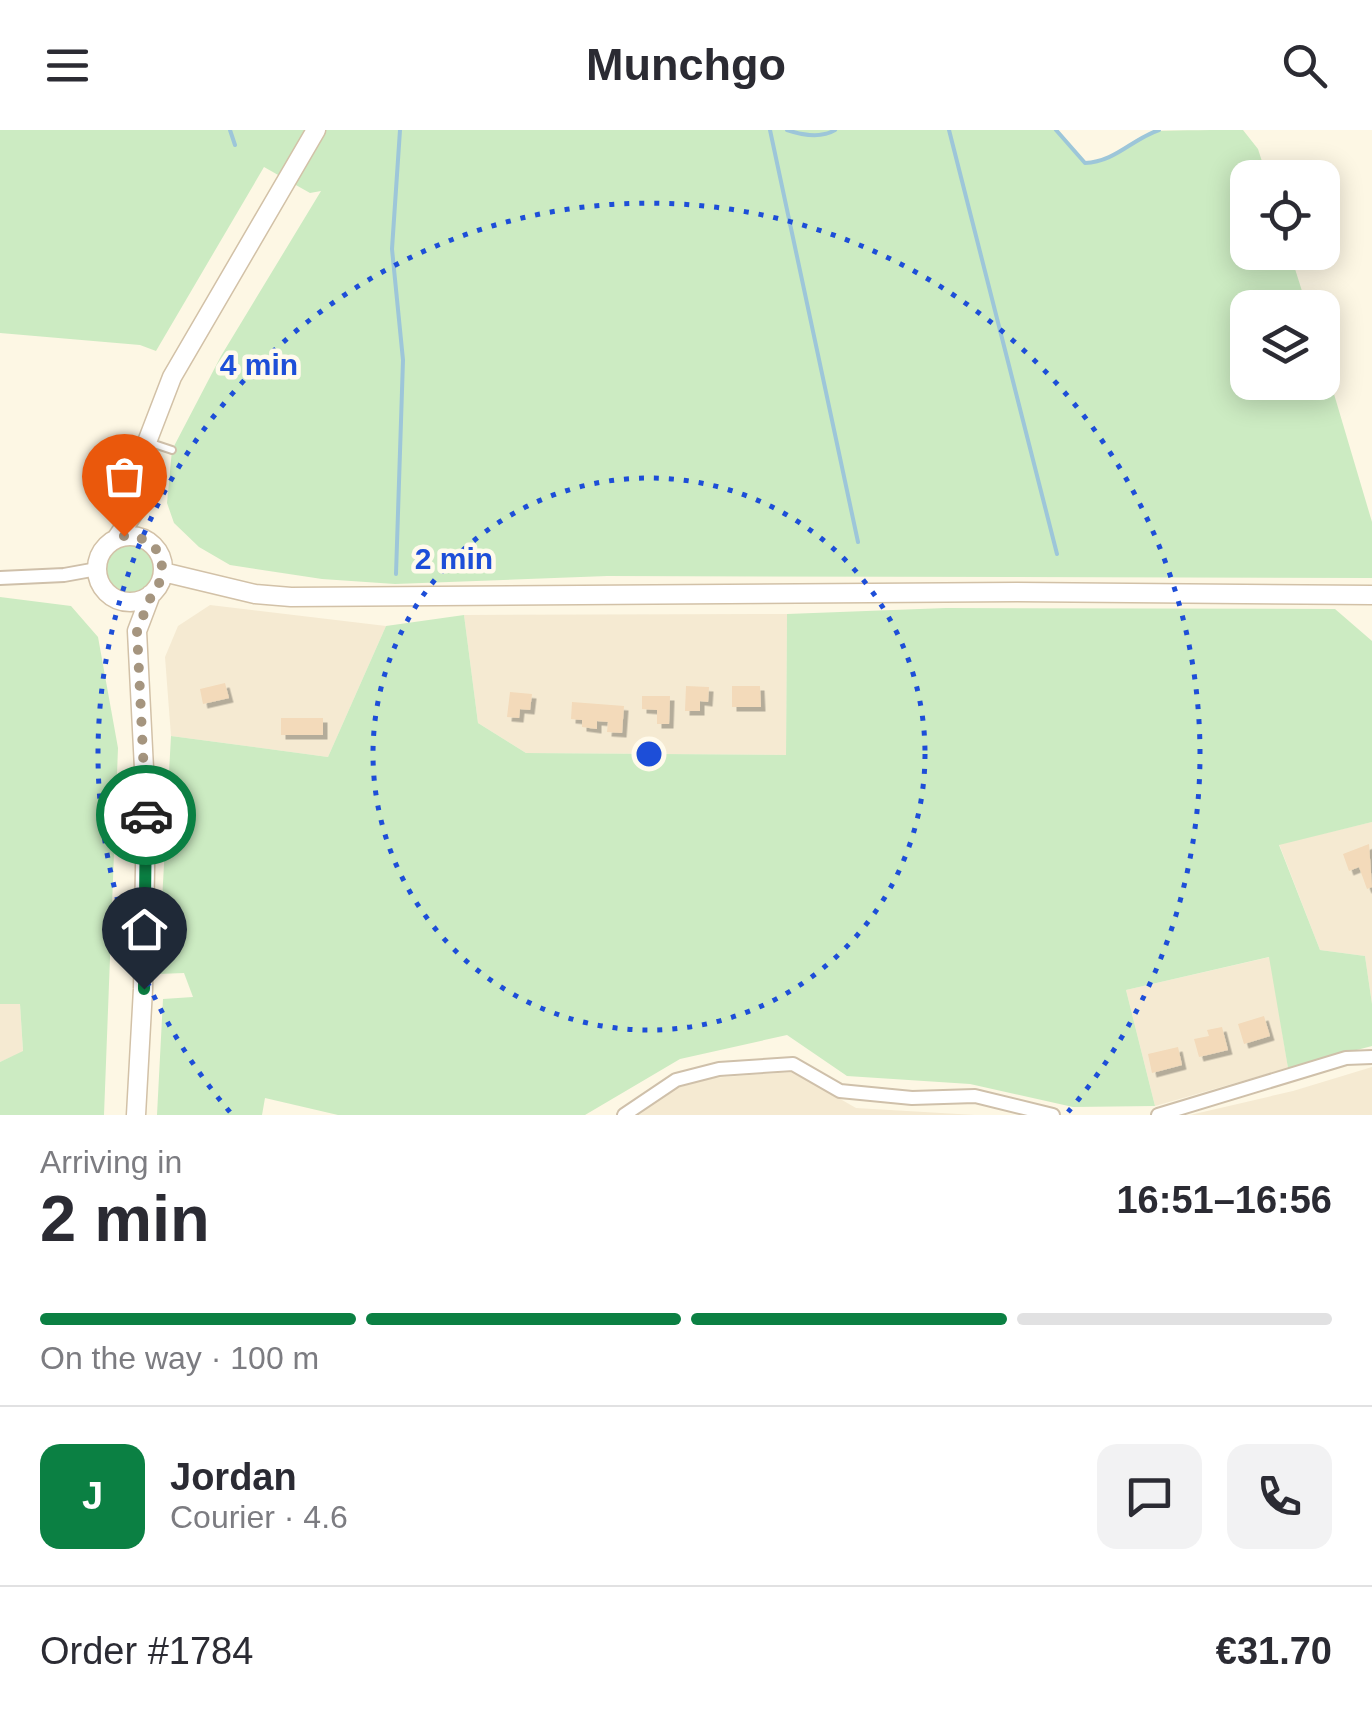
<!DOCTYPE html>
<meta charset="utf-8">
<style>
:root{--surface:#fff;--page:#f2f2f3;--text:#2b2b33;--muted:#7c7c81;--line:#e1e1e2;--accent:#0b8043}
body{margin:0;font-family:Arial,sans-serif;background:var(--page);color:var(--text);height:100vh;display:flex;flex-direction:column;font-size:38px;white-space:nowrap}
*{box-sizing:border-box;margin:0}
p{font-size:32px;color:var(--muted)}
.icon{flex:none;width:55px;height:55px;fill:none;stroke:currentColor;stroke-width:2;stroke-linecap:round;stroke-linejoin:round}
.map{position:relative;height:985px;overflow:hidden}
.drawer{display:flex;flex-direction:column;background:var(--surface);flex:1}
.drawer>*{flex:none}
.buttons{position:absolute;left:1230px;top:30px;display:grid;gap:20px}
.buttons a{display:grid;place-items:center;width:110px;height:110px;border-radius:20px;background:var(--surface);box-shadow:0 5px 25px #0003;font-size:50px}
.pin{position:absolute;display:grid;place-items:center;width:85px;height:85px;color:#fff;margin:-102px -42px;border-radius:50% 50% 50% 0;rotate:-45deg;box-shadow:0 0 10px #0007}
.pin .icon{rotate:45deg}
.courier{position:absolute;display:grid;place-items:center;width:100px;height:100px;margin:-50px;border:8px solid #0b8043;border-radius:50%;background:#fff;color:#222;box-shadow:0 2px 12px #0007}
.headline em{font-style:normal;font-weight:700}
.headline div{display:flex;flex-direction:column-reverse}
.headline{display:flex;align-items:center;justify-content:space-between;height:170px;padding:0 40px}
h1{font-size:65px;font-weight:700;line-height:75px}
.bar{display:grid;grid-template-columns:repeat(4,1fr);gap:15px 10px;align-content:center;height:120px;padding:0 40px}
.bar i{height:12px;border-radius:8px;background:var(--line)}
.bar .current{background:var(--accent)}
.bar p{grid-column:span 4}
.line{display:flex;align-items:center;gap:25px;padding:0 40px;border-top:2px solid var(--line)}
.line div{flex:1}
.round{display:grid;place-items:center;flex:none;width:105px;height:105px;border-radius:20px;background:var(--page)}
header{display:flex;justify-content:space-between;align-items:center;height:130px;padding:0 40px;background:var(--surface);font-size:45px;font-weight:700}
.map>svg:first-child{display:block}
.residential{fill:#f5ead2}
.green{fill:#ccebc2}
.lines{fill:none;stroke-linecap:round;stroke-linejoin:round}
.stream{stroke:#9dc6d9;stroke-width:4}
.building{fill:#f3daba;filter:url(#shadow)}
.lane-casing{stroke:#cfc0aa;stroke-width:10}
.street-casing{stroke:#cfc0aa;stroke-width:16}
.secondary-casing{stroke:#d2c1a7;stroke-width:21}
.lane{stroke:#fff;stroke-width:6}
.street{stroke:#fff;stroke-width:12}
.secondary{stroke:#fff;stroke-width:18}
.done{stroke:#a5957f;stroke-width:10;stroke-dasharray:0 18}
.route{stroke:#0b8043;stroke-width:12}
.ring{fill:none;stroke:#1d4ed8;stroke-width:5;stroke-dasharray:5 10}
.centre{fill:#1d4ed8;stroke:#fffaeb;stroke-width:5}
.ring-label{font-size:30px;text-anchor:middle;font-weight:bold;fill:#1d4ed8;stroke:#fffaeb;stroke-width:9;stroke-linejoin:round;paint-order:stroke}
</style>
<header><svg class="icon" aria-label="menu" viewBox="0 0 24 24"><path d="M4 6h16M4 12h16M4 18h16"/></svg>Munchgo<svg class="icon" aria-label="search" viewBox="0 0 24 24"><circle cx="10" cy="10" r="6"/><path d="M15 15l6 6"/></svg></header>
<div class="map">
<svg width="1372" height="985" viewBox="0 0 1372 985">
<defs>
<filter id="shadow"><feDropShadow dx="4.5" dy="4.5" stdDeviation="0" flood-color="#0004"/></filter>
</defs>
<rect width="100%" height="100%" fill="#fdf7e4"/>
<!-- residential -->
<path class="residential" d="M 210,475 L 386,496 L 328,627 L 171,606 L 165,527 L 178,496 Z
M 787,484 L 786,625 L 526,623 L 478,593 L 464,485 Z
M 1372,692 L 1372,874 L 1365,826 L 1320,820 L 1279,714 Z
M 1270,827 L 1288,938 L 1155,976 L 1126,860 Z
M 20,873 L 23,922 L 0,932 L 0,874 Z
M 1372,937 L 1372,985 L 1190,985 L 1293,961 Z
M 793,942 L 856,978 L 975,985 L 634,985 L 676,958 L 711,948 Z"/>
<!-- green -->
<path class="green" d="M 0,0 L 1056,0 L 1085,33 C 1116,32 1128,8 1156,1 C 1182,0 1216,0 1243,0 L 1258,19 L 1267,47 L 1248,48 L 1248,122 L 1290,123 L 1307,177 L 1248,178 L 1248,252 L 1322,252 L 1323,227 L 1372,392 L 1372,448 L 607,446 L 395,454 L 322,449 L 230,435 L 199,417 L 174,393 L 167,373 L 172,320 L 221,226 L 321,61 L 310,63 L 264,37 L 156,221 L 140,215 L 0,203 Z
M105 439a26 26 0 1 1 52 0a26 26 0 1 1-52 0Z
M 0,467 L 71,476 L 98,507 L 118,618 L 104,985 L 0,985 L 0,932 L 23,921 L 20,874 L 0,874 Z
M 946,478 L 1335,479 L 1372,511 L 1372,692 L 1279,715 L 1320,820 L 1365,826 L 1372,874 L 1372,916 L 1288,938 L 1269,827 L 1126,860 L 1155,976 L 1073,977 L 970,954 L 847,946 L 787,905 L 680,929 L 585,985 L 338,985 L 265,968 L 262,985 L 157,985 L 163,869 L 193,867 L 184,843 L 158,844 L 171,606 L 328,627 L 386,496 L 464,485 L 478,593 L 526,623 L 786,625 L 787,484 Z"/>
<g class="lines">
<!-- stream -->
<path class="stream" d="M 230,0 L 235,15
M 770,0 L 858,412
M 787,0 C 802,5 820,9 835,0
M 949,0 L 1057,424
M 1056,0 L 1085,33 C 1115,32 1132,9 1159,0
M 396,444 L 403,230 L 392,119 L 400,0"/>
</g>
<!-- building -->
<path class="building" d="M 225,553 L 229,568 L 203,574 L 200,559 Z
M 686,556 L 709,557 L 708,572 L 700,571 L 700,581 L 685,581 Z
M 732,556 L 760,556 L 761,577 L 732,577 Z
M 510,562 L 532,564 L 530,580 L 520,579 L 519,588 L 507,587 Z
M 642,566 L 670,566 L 669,594 L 657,594 L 657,580 L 642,579 Z
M 572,572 L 624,576 L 622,603 L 607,602 L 608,592 L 597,591 L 597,599 L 582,597 L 582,590 L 571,589 Z
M 281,588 L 323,588 L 323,605 L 281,605 Z
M 1369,714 L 1372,757 L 1367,759 L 1359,737 L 1349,741 L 1343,724 Z
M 1264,886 L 1270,906 L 1244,914 L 1238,894 Z
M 1222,897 L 1228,920 L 1199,927 L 1194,909 L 1209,906 L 1207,900 Z
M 1178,917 L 1182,935 L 1152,943 L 1148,924 Z"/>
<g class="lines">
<!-- lane casing -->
<g class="lane-casing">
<path id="lane" d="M 148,312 L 172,320"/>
</g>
<!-- street casing -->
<g class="street-casing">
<path id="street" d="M 0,448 L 64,445 L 97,439
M 624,985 L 676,950 L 719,939 L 793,934 L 840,961 L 912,968 L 975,966 L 1053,985
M 1158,985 L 1346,928 L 1372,927"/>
</g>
<!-- secondary casing -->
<g class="secondary-casing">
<path id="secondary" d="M97 439a33 33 0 1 1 66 0a33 33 0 1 1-66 0Z
M 116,409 L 138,377 L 147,312 L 172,247 L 316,0
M 163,442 L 255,464 L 291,467 L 1017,462 L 1372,465
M 136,985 L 143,859 L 146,678 L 137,501 L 151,464"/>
</g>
<!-- lane -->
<use href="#lane" class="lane"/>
<!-- street -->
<use href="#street" class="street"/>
<!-- secondary -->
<use href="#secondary" class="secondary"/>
</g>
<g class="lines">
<!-- done -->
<path class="done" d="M 124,406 L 144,409 L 159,422 L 162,432 L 161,450 L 152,464 L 137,501 L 146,685"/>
<!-- route -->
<path class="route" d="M 144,859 L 146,685"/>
</g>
<!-- distance rings -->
<g class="ring">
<circle cx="649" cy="624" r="276"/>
<path d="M230 982A551 551 0 1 1 1068 982"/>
</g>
<circle cx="649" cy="624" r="15" class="centre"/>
<g class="ring-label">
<text x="259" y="245">4 min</text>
<text x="454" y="439">2 min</text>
</g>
</svg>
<div class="buttons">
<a><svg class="icon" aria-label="locate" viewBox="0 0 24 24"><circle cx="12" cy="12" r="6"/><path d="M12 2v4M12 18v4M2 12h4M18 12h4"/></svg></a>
<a><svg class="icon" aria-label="layers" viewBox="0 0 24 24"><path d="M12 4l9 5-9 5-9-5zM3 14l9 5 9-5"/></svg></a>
</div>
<div class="pin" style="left:124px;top:406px;background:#ea580c"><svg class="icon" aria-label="bag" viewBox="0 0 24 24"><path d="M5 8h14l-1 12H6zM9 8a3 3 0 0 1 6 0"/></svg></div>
<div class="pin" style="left:144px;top:859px;background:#1f2937"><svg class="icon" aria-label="home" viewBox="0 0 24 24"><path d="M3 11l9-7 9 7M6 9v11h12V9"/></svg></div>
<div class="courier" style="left:146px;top:685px"><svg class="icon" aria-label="car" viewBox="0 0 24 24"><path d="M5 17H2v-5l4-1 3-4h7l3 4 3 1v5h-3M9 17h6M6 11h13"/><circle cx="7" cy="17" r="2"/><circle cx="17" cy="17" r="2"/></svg></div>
</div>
<section class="drawer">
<div class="headline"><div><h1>2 min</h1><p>Arriving in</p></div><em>16:51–16:56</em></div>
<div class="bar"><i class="current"></i><i class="current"></i><i class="current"></i><i></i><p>On the way · 100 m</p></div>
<div class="line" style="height:180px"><b class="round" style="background:var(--accent);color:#fff">J</b><div><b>Jordan</b><p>Courier · 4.6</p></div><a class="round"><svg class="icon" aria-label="chat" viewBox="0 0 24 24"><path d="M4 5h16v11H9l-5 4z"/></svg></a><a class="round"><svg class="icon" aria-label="phone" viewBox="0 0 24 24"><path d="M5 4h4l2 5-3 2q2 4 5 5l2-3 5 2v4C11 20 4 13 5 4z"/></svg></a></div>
<div class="line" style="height:130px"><div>Order #1784</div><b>€31.70</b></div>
</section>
